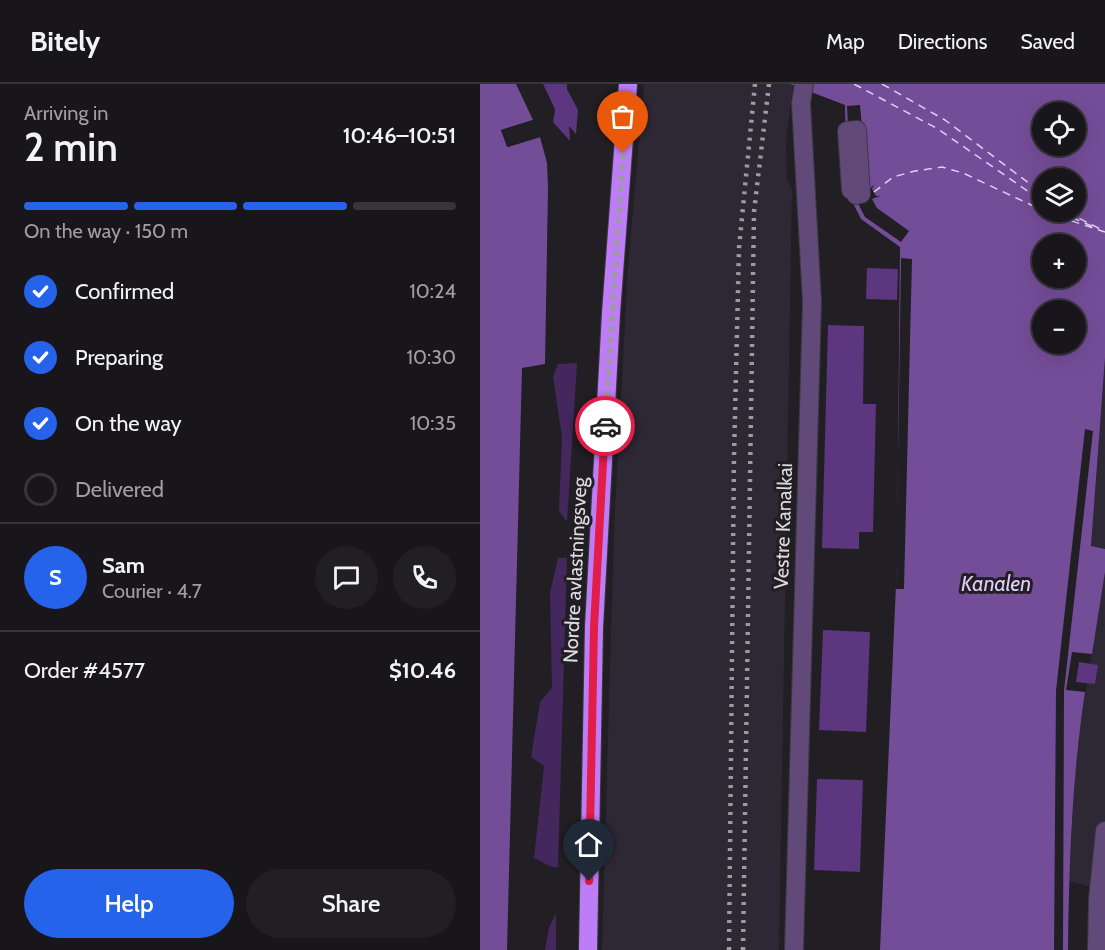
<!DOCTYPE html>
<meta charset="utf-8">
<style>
:root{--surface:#19161b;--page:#221f24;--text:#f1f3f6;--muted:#9f9fa3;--line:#37353a;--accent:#2563eb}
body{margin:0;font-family:Cabin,sans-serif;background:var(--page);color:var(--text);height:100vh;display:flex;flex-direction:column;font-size:22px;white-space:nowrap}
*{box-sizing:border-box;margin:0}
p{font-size:20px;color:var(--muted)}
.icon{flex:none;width:33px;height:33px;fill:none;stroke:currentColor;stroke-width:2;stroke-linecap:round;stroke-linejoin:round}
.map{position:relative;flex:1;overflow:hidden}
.side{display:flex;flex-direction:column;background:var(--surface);width:480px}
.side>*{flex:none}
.fabs{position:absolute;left:552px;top:18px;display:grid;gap:12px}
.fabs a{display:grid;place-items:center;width:54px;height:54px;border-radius:50%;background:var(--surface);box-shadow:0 6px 24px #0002,0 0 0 2px var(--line);font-size:30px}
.pin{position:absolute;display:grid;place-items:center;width:51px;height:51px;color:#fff;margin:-62px -26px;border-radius:50% 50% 50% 0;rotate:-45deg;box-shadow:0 0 6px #0007}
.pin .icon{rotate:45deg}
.courier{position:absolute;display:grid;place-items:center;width:60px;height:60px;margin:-30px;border:4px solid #e11d48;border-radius:50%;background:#fff;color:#222;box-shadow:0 2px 8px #0007}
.head em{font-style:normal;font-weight:600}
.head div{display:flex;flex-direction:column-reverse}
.head{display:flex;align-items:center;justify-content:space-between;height:102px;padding:0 24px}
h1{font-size:39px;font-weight:600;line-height:45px}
.bar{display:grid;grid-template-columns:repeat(4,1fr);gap:9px 6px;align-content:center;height:72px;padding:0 24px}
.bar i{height:8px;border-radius:4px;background:var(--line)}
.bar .selected{background:var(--accent)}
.bar p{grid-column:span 4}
.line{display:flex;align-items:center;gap:15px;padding:0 24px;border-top:2px solid var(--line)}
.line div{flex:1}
.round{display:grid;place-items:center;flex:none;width:63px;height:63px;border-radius:32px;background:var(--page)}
ol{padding:0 24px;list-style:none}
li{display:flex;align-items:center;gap:18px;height:66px}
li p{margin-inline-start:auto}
li .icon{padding:6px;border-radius:50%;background:var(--accent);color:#fff;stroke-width:4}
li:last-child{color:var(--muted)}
li i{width:33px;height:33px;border:3px solid var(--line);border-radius:50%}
.primary-button{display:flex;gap:12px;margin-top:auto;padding:12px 24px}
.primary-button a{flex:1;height:69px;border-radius:36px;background:var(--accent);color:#fff;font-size:24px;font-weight:600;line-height:69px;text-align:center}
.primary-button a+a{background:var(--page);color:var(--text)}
header{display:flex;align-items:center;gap:36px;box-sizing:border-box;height:84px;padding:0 30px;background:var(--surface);border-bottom:2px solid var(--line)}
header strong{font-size:28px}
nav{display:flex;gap:33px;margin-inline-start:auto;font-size:21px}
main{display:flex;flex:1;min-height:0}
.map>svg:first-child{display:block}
.built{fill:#2d2833}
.green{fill:#44275d}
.water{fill:#744d98;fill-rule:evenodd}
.pier{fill:#211e24}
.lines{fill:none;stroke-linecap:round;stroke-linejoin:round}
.ferry{stroke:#e1cdf7;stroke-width:1.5;stroke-dasharray:8 6;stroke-linecap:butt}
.building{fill:#5c367e}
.minor-casing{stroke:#3b393e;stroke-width:20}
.highway-casing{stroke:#3b393e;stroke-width:20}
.minor{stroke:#614979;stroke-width:18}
.highway{stroke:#bd7df7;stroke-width:18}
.rail{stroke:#9d9ba0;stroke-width:4.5;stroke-dasharray:3 6;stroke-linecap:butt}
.done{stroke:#9c9a9e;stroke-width:6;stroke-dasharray:0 10.8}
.route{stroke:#e11d48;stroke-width:8}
.labels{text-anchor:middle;stroke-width:6;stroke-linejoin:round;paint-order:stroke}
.street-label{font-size:20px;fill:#dedce0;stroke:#211e24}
.water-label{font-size:21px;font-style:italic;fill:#e1cdf7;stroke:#211e24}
</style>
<header>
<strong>Bitely</strong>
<nav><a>Map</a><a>Directions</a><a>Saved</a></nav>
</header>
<main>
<section class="side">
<div class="head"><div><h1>2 min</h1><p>Arriving in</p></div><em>10:46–10:51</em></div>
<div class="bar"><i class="selected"></i><i class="selected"></i><i class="selected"></i><i></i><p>On the way · 150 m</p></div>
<ol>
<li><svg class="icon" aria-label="check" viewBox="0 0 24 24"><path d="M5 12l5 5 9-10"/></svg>Confirmed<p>10:24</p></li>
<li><svg class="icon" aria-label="check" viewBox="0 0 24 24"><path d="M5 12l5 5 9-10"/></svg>Preparing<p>10:30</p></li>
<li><svg class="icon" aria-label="check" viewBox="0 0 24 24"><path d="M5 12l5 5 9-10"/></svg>On the way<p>10:35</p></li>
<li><i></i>Delivered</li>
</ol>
<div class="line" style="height:108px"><b class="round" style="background:var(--accent);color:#fff">S</b><div><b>Sam</b><p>Courier · 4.7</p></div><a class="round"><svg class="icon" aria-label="chat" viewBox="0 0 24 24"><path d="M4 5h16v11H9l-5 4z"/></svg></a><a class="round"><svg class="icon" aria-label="phone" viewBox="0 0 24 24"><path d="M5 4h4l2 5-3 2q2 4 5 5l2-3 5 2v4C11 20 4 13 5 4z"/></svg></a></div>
<div class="line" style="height:78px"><div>Order #4577</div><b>$10.46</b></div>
<div class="primary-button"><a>Help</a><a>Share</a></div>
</section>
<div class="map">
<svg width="625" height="866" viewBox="0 0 625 866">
<rect width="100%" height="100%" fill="#211e24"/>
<!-- built -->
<path class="built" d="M 164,0 L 313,0 L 306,58 L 307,95 L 312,106 L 299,866 L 122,866 L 134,442 L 148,183 Z
M 625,274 L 625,465 L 611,463 Z
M 625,488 L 625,807 L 589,797 L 596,666 Z"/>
<!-- green -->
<path class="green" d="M 97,279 L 87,438 L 79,427 L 82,353 L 73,293 L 78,280 Z
M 78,474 L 87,474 L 78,783 L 72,783 L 54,774 L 64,682 L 51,673 L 60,618 L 72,604 L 70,509 Z
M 76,830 L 76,866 L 65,866 L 69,843 Z"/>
<!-- water -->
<path class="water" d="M 0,0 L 36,0 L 53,36 L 21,46 L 28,63 L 60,53 L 67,79 L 68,104 L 65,280 L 42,284 L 27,866 L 0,866 Z
M 310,0 L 625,0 L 625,274 L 611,462 L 625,465 L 625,488 L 612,570 L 592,568 L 586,606 L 605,608 C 592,693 589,780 588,866 L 400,866 L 417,478 L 420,163 L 381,135 L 367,107 L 365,21 ZM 562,28 L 596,28 L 596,62 L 562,62 ZM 562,94 L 596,94 L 596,128 L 562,128 ZM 562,160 L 596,160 L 596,194 L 562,194 ZM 562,226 L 596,226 L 596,260 L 562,260 Z"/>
<!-- pier -->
<path class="pier" d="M 380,21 L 388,106 L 394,101 L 392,105 L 396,112 L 400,112 L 392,115 L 397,124 L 429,147 L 421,158 L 385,133 L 371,106 L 367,22 Z
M 53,36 L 55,39 L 25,48 L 29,60 L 59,50 L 60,53 L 27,63 L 21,46 Z
M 421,174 L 432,175 L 424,505 L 416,505 Z
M 605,345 L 613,347 L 584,607 L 583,866 L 574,866 L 576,607 Z"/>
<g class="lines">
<!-- ferry -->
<path class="ferry" d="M 374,0 L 458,45 L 562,117
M 402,0 L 465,36 L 562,109
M 394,108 L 413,93 L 435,87 L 462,83 L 483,89 L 562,126
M 565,128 L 625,148
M 579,128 L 619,145
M 587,128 L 624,147"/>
</g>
<!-- building -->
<path class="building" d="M 63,0 L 87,0 L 87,5 L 98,26 L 96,50 L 89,42 L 90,57 L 73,38 L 75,25 Z
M 387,184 L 418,185 L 417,216 L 386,215 Z
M 348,241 L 384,242 L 383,320 L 396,320 L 393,448 L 379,448 L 379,465 L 342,464 Z
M 343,546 L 390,548 L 386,648 L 339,646 Z
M 599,578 L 618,581 L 615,600 L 596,598 Z
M 337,695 L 383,696 L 380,788 L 334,786 Z"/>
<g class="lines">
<!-- minor casing -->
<g class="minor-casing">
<path id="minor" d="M 377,46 L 381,110 L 376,111 L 372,51 L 375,106 L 371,106 L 367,47 Z
M 314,866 L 332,218 L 321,19 L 324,0
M 617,866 L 618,816 L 625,747"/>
</g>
<!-- highway casing -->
<g class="highway-casing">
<path id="highway" d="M 108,866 L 114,543 L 131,229 L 148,0"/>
</g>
<!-- minor -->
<use href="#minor" class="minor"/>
<!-- highway -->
<use href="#highway" class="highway"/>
<!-- rail -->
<path class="rail" d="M 249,866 L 254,373 L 259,164 L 275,0
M 263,866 L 274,128 L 289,0"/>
</g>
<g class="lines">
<!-- done -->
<path class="done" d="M 125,342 L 143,69"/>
<!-- route -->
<path class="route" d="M 109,797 L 114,543 L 125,342"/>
</g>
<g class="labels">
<!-- street labels -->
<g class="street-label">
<text transform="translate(303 442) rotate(-88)" y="7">Vestre Kanalkai</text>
<text transform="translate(95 486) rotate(-87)" y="7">Nordre avlastningsveg</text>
</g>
<!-- water labels -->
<g class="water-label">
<text x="516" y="507">Kanalen</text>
</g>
</g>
</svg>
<div class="fabs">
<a><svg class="icon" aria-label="locate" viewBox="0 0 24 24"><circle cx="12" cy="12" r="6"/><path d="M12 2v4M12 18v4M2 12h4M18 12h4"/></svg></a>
<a><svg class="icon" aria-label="layers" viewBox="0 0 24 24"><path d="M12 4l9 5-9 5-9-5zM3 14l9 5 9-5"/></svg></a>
<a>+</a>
<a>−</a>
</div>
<div class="pin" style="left:143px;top:69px;background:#ea580c"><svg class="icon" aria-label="bag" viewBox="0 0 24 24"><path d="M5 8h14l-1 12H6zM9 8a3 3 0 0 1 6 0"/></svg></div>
<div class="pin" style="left:109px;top:797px;background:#1f2937"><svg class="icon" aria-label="home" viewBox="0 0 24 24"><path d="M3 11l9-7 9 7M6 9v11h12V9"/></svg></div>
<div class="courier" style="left:125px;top:342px"><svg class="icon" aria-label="car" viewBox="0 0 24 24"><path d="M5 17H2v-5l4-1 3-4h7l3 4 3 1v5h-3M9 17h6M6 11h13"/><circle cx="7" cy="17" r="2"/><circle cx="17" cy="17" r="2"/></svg></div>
</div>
</main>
